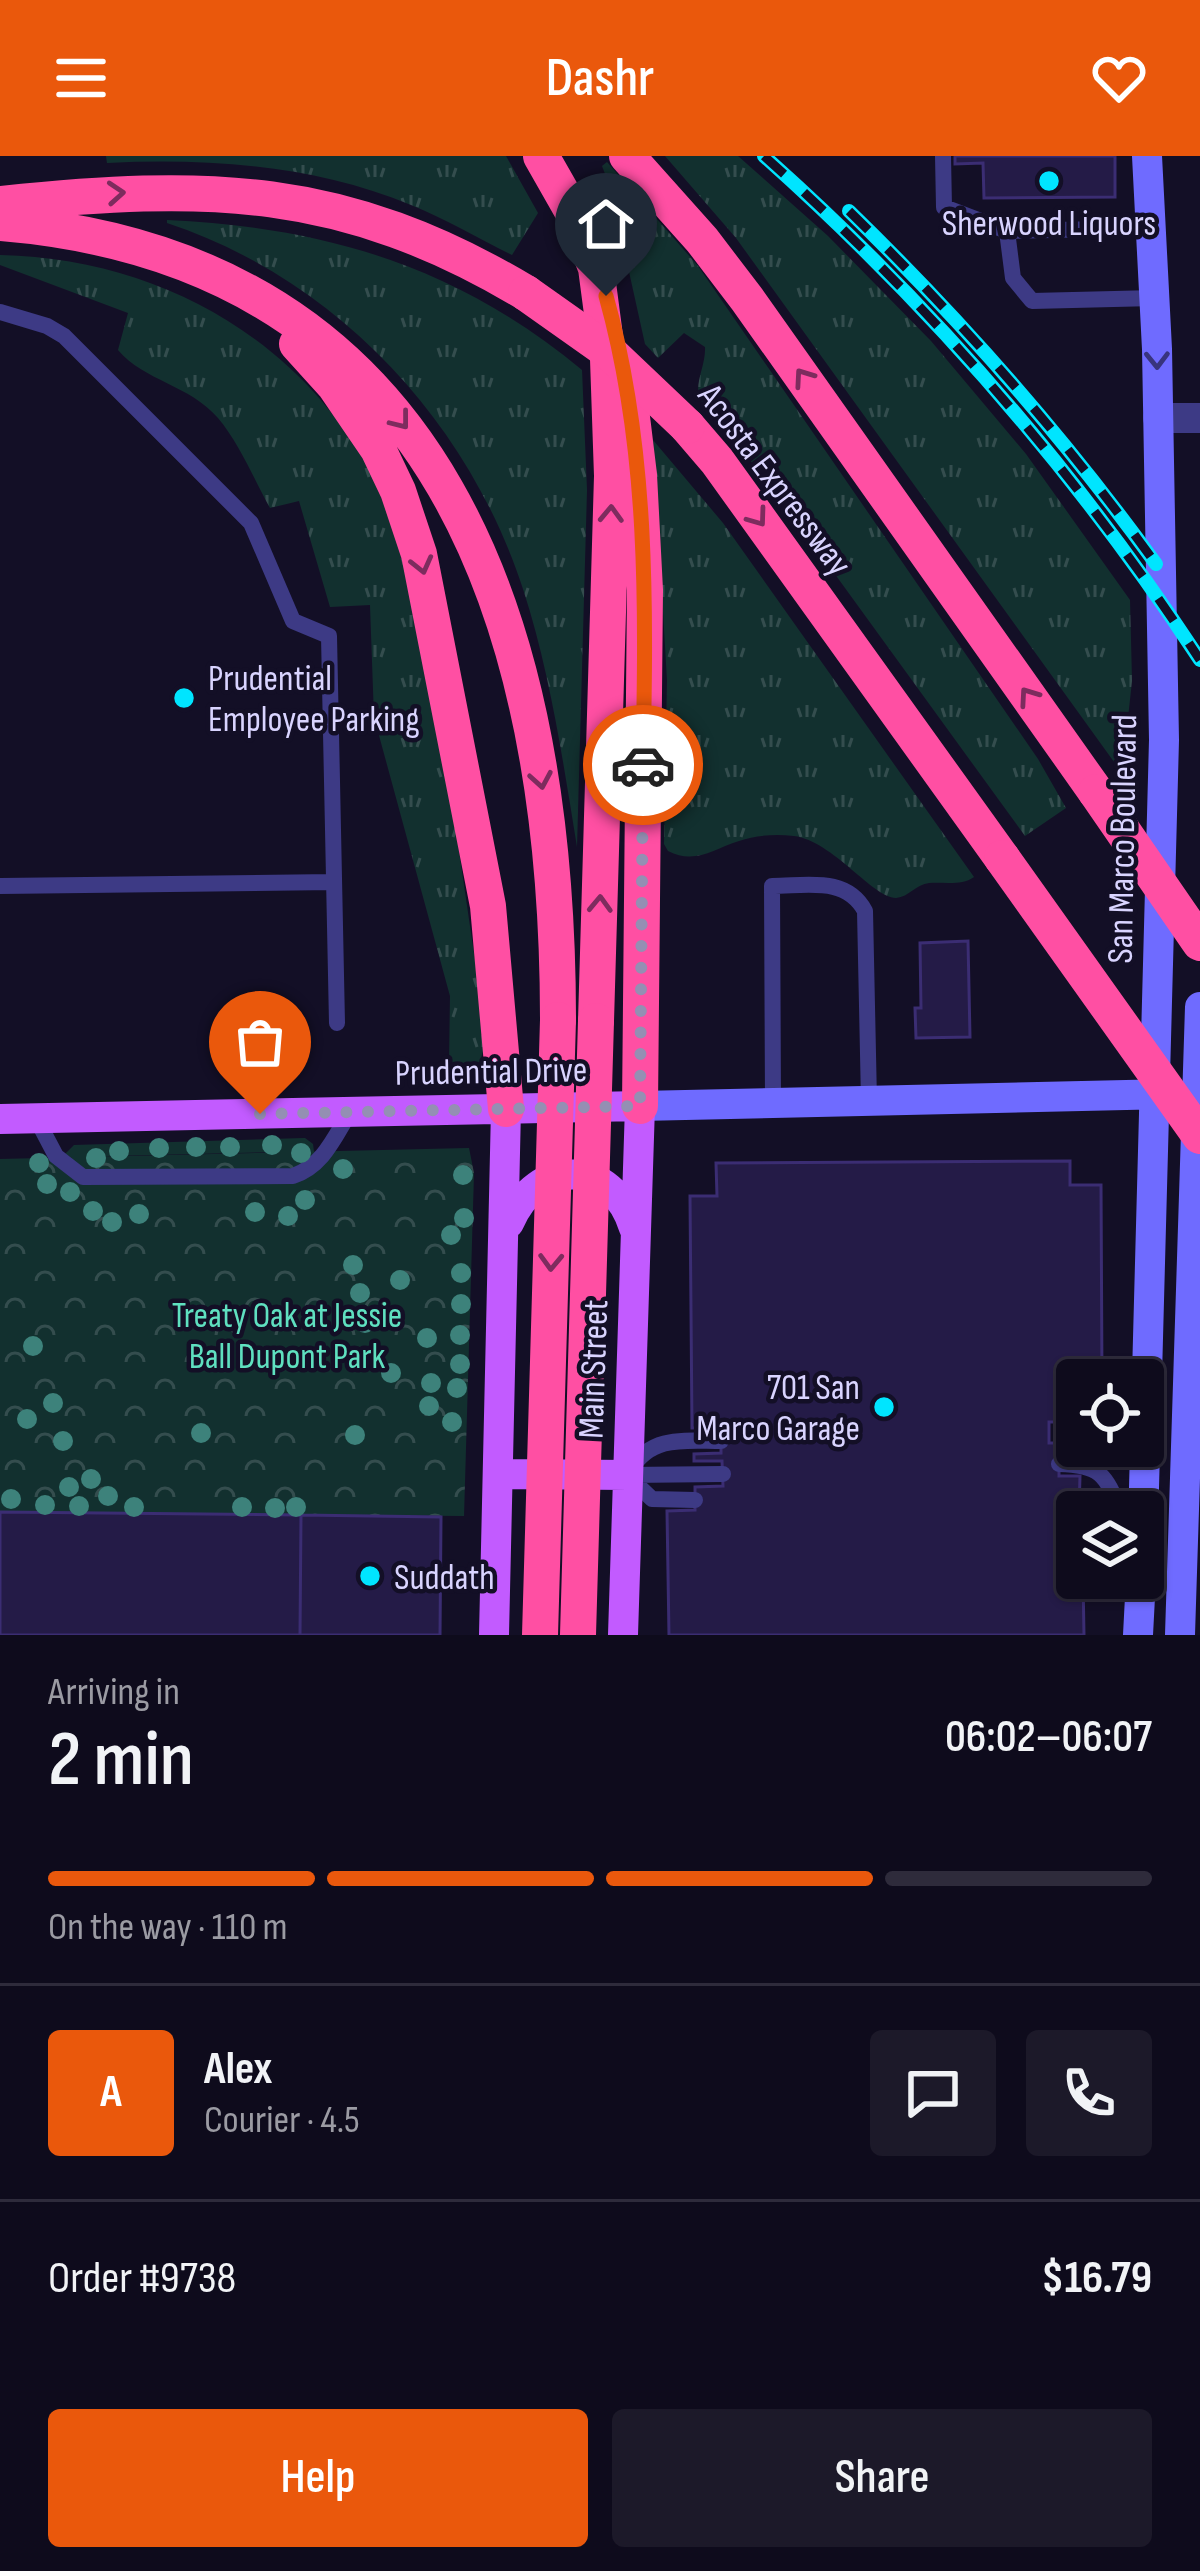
<!DOCTYPE html>
<meta charset="utf-8">
<style>
:root{--surface:#0e0b1c;--page:#1c1929;--text:#f1f3f6;--muted:#9b9ba3;--line:#2e2b3b;--accent:#ea580c}
body{margin:0;font-family:"Sofia Sans Condensed",sans-serif;background:var(--page);color:var(--text);height:100vh;display:flex;flex-direction:column;font-size:45px;white-space:nowrap}
*{box-sizing:border-box;margin:0}
p{font-size:39px;color:var(--muted)}
.icon{flex:none;width:66px;height:66px;fill:none;stroke:currentColor;stroke-width:2;stroke-linecap:round;stroke-linejoin:round}
.map{position:relative;height:1479px;overflow:hidden}
.details{display:flex;flex-direction:column;background:var(--surface);flex:1}
.details>*{flex:none}
.fabs{position:absolute;left:1056px;top:1203px;display:grid;gap:24px}
.fabs a{display:grid;place-items:center;width:108px;height:108px;border-radius:12px;background:var(--surface);box-shadow:0 3px 9px #0004,0 0 0 3px var(--line);font-size:60px}
.pin{position:absolute;display:grid;place-items:center;width:102px;height:102px;color:#fff;margin:-123px -51px;border-radius:50% 50% 50% 0;rotate:-45deg;box-shadow:0 0 12px #0007}
.pin .icon{rotate:45deg}
.courier{position:absolute;display:grid;place-items:center;width:120px;height:120px;margin:-60px;border:9px solid #ea580c;border-radius:50%;background:#fff;color:#222;box-shadow:0 3px 15px #0007}
.head em{font-style:normal;font-weight:600}
.head div{display:flex;flex-direction:column-reverse}
.head{display:flex;align-items:center;justify-content:space-between;height:204px;padding:0 48px}
h1{font-size:78px;font-weight:600;line-height:90px}
.bar{display:grid;grid-template-columns:repeat(4,1fr);gap:18px 12px;align-content:center;height:144px;padding:0 48px}
.bar i{height:15px;border-radius:9px;background:var(--line)}
.bar .on{background:var(--accent)}
.bar p{grid-column:span 4}
.line{display:flex;align-items:center;gap:30px;padding:0 48px;border-top:3px solid var(--line)}
.line div{flex:1}
.round{display:grid;place-items:center;flex:none;width:126px;height:126px;border-radius:12px;background:var(--page)}
.cta{display:flex;gap:24px;margin-top:auto;padding:24px 48px}
.cta a{flex:1;height:138px;border-radius:12px;background:var(--accent);color:#fff;font-size:48px;font-weight:600;line-height:138px;text-align:center}
.cta a+a{background:var(--page);color:var(--text)}
header{display:flex;justify-content:space-between;align-items:center;height:156px;padding:0 48px;background:var(--accent);color:#fff;font-size:54px;font-weight:600}
.map>svg:first-child{display:block}
.grass{fill:url(#grass-tufts)}
.park{fill:url(#park-crowns)}
.building{fill:#241b47;stroke:#3b2d73;stroke-width:3}
.lines{fill:none;stroke-linecap:round;stroke-linejoin:round}
.service{stroke:#3d3a85;stroke-width:16}
.minor{stroke:#3d3a85;stroke-width:30}
.secondary{stroke:#6f6bff;stroke-width:30}
.primary{stroke:#c25bff;stroke-width:30}
.motorway{stroke:#ff4fa3;stroke-width:36}
.rail-casing{stroke:#00e5ff;stroke-width:14}
.rail{stroke:#130f26;stroke-width:9;stroke-dasharray:27;stroke-linecap:butt}
.motorway-bridge{stroke:#ff4fa3;stroke-width:36}
.tree{fill:#3d827b}
.oneway{stroke:#7d2c5e}
.oneway2{stroke:#38347d}
.done{stroke:#948fb3;stroke-width:12;stroke-dasharray:0 21.6}
.route{stroke:#ea580c;stroke-width:15}
.poi-dot{fill:#00e5ff;stroke:#130f26;stroke-width:4.5}
.labels{text-anchor:middle;stroke-width:9;stroke-linejoin:round;paint-order:stroke}
.poi-label{font-size:36px;fill:#d9d4ff;stroke:#130f26;text-anchor:start}
.street-label{font-size:36px;fill:#d9d4ff;stroke:#130f26}
.park-label{font-size:36px;fill:#5fe0c0;stroke:#130f26}
</style>
<header><svg class="icon" aria-label="menu" viewBox="0 0 24 24"><path d="M4 6h16M4 12h16M4 18h16"/></svg>Dashr<svg class="icon" aria-label="heart" viewBox="0 0 24 24"><path d="M12 20l-8-8c-3-5 5-10 8-4 3-6 11-1 8 4z"/></svg></header>
<div class="map">
<svg width="1200" height="1479" viewBox="0 0 1200 1479">
<defs>
<pattern id="grass-tufts" width="24" height="20" patternUnits="userSpaceOnUse" patternTransform="scale(3)"><rect width="24" height="20" fill="#12302f"/><path d="M3 7l-1-3M5 7V3M7 7l1-3M15 17l-1-3M17 17v-4M19 17l1-3" fill="none" stroke="#344d4e"/></pattern>
<pattern id="park-crowns" width="20" height="18" patternUnits="userSpaceOnUse" patternTransform="scale(3)"><rect width="20" height="18" fill="#12302f"/><path d="M2 6a3 3 0 1 1 6 0M12 15a3 3 0 1 1 6 0" fill="none" stroke="#344d4e"/></pattern>
</defs>
<rect width="100%" height="100%" fill="#130f26"/>
<!-- grass -->
<path class="grass" d="M 106,0 L 506,0 L 538,57 L 512,99 C 478,82 445,63 411,49 C 315,9 209,2 107,7 Z
M 665,0 L 738,0 L 828,80 L 931,185 L 1026,298 L 1130,444 L 1132,525 L 1122,617 L 736,82 Z
M 607,6 L 698,110 L 1038,603 L 1066,652 L 1025,680 L 771,330 L 699,242 C 695,225 706,209 705,191 L 684,177 L 658,202 L 645,188 L 626,102 L 614,72 L 623,64 L 602,10 Z
M 167,64 C 326,71 458,111 582,214 L 587,334 L 577,691 C 563,605 550,516 523,433 C 468,264 336,123 167,67 Z
M 0,99 C 156,102 300,181 374,322 C 393,359 402,404 412,444 C 445,577 461,715 482,850 L 484,891 L 479,910 L 449,909 L 450,840 L 374,561 L 370,449 L 330,451 L 299,345 L 270,352 C 254,323 239,287 218,262 C 190,229 144,225 118,194 L 128,157 L 0,109 Z
M 653,284 L 723,367 L 974,721 C 961,730 945,726 929,727 C 916,728 909,741 896,742 C 873,742 833,685 794,680 C 776,678 755,679 739,685 C 713,693 695,709 668,695 L 664,688 L 667,524 Z
M 305,982 L 313,988 L 314,996 L 281,1002 L 273,996 L 111,1000 L 104,1001 L 97,1016 L 65,998 L 74,989 Z"/>
<!-- park -->
<path class="park" d="M 469,992 L 474,1017 L 464,1360 L 0,1356 L 0,1003 Z"/>
<!-- building -->
<path class="building" d="M 955,0 L 1115,0 L 1115,41 L 984,42 L 983,7 L 955,8 Z
M 968,785 L 970,881 L 916,882 L 915,852 L 921,852 L 920,787 Z
M 1070,1005 L 1070,1029 L 1101,1029 L 1102,1224 L 1077,1224 L 1077,1266 L 1049,1266 L 1049,1287 L 1059,1287 L 1059,1320 L 1080,1320 L 1077,1422 L 1083,1422 L 1084,1479 L 669,1479 L 667,1355 L 695,1354 L 695,1331 L 723,1330 L 722,1305 L 694,1305 L 694,1298 L 721,1297 L 721,1272 L 692,1272 L 690,1040 L 717,1040 L 716,1007 Z
M 0,1356 L 301,1359 L 300,1479 L 0,1479 Z
M 301,1359 L 441,1361 L 440,1479 L 300,1479 Z"/>
<g class="lines">
<!-- service -->
<path class="service" d="M 943,0 L 944,51 L 1007,75 L 1151,72
M 1007,75 L 1013,122 L 1032,145 L 1155,142
M 0,156 L 47,170 L 64,180 L 251,367 L 293,465 L 329,480 L 337,867
M 0,730 L 334,726
M 773,947 L 772,730 C 807,730 846,720 865,755 L 869,945
M 36,962 L 56,1000 L 83,1021 L 293,1020 C 323,1010 334,982 350,956
M 1059,1308 C 1102,1309 1105,1319 1121,1356
M 631,1313 C 652,1279 685,1285 721,1285
M 628,1319 L 723,1318
M 628,1320 L 652,1343 L 695,1344"/>
<!-- minor -->
<path class="minor" d="M 1158,262 L 1200,262"/>
<!-- secondary -->
<path class="secondary" d="M 640,950 L 1170,938
M 1143,1369 L 1164,584 L 1157,193 L 1147,0
M 1138,1479 L 1141,1422
M 1180,1479 L 1200,851"/>
<!-- primary -->
<path class="primary" d="M 0,963 L 640,950 L 623,1479
M 509,1067 C 537,1001 612,1002 634,1072
M 499,1318 L 628,1319
M 494,1479 L 506,953"/>
<!-- motorway -->
<path class="motorway" d="M 541,0 L 578,65 L 596,112 L 608,203 L 612,320 L 596,865
M 627,0 L 702,84 L 747,143 L 1096,636
M 0,48 C 206,27 342,27 526,137
M 0,67 C 446,103 558,477 558,864
M 297,188 L 335,230 L 378,293 L 398,335 L 419,398 L 488,750 L 506,953
M 631,253 L 639,319 L 645,434 L 640,950
M 687,270 L 717,305 L 1002,702"/>
<!-- rail casing -->
<g class="rail-casing">
<path id="rail" d="M 764,0 C 930,148 1078,318 1200,504
M 849,55 C 961,164 1064,281 1156,408"/>
</g>
<!-- rail -->
<use href="#rail" class="rail"/>
<!-- motorway-bridge -->
<path class="motorway-bridge" d="M 526,137 L 608,195 L 687,270
M 1096,636 L 1200,787
M 1002,702 L 1200,980
M 540,1479 L 558,864
M 578,1479 L 596,865"/>
</g>
<!-- trees -->
<g class="tree">
<circle cx="272" cy="989" r="10"/>
<circle cx="196" cy="991" r="10"/>
<circle cx="230" cy="991" r="10"/>
<circle cx="159" cy="992" r="10"/>
<circle cx="119" cy="995" r="10"/>
<circle cx="301" cy="997" r="10"/>
<circle cx="96" cy="1002" r="10"/>
<circle cx="39" cy="1007" r="10"/>
<circle cx="343" cy="1013" r="10"/>
<circle cx="463" cy="1019" r="10"/>
<circle cx="47" cy="1028" r="10"/>
<circle cx="70" cy="1036" r="10"/>
<circle cx="305" cy="1044" r="10"/>
<circle cx="93" cy="1055" r="10"/>
<circle cx="255" cy="1056" r="10"/>
<circle cx="139" cy="1058" r="10"/>
<circle cx="288" cy="1060" r="10"/>
<circle cx="464" cy="1062" r="10"/>
<circle cx="112" cy="1066" r="10"/>
<circle cx="451" cy="1079" r="10"/>
<circle cx="353" cy="1109" r="10"/>
<circle cx="461" cy="1117" r="10"/>
<circle cx="400" cy="1124" r="10"/>
<circle cx="360" cy="1137" r="10"/>
<circle cx="461" cy="1148" r="10"/>
<circle cx="365" cy="1167" r="10"/>
<circle cx="460" cy="1179" r="10"/>
<circle cx="427" cy="1182" r="10"/>
<circle cx="33" cy="1190" r="10"/>
<circle cx="460" cy="1208" r="10"/>
<circle cx="391" cy="1217" r="10"/>
<circle cx="431" cy="1227" r="10"/>
<circle cx="457" cy="1232" r="10"/>
<circle cx="53" cy="1247" r="10"/>
<circle cx="429" cy="1250" r="10"/>
<circle cx="27" cy="1263" r="10"/>
<circle cx="452" cy="1266" r="10"/>
<circle cx="201" cy="1277" r="10"/>
<circle cx="355" cy="1279" r="10"/>
<circle cx="63" cy="1285" r="10"/>
<circle cx="91" cy="1323" r="10"/>
<circle cx="69" cy="1331" r="10"/>
<circle cx="108" cy="1340" r="10"/>
<circle cx="11" cy="1343" r="10"/>
<circle cx="45" cy="1349" r="10"/>
<circle cx="79" cy="1350" r="10"/>
<circle cx="134" cy="1351" r="10"/>
<circle cx="242" cy="1351" r="10"/>
<circle cx="296" cy="1351" r="10"/>
<circle cx="275" cy="1352" r="10"/>
</g>
<!-- one-way arrows -->
<defs><path id="oneway-chevron" d="M-2-3.5L2.5 0L-2 3.5" fill="none" stroke-width="1.6" stroke-linecap="round" stroke-linejoin="round" transform="scale(3)"/></defs>
<g class="oneway">
<use href="#oneway-chevron" transform="translate(116 37) rotate(-4)"/>
<use href="#oneway-chevron" transform="translate(803 221) rotate(-125)"/>
<use href="#oneway-chevron" transform="translate(401 265) rotate(52)"/>
<use href="#oneway-chevron" transform="translate(611 358) rotate(-88)"/>
<use href="#oneway-chevron" transform="translate(758 362) rotate(54)"/>
<use href="#oneway-chevron" transform="translate(422 409) rotate(76)"/>
<use href="#oneway-chevron" transform="translate(1028 540) rotate(-125)"/>
<use href="#oneway-chevron" transform="translate(541 624) rotate(80)"/>
<use href="#oneway-chevron" transform="translate(600 748) rotate(-88)"/>
<use href="#oneway-chevron" transform="translate(551 1106) rotate(92)"/>
</g>
<use class="oneway2" href="#oneway-chevron" transform="translate(1157 204) rotate(89)"/>
<g class="lines">
<!-- done -->
<path class="done" d="M 260,958 L 640,950 L 643,609"/>
<!-- route -->
<path class="route" d="M 606,140 C 649,294 646,451 643,609"/>
</g>
<!-- markers -->
<g class="poi-dot">
<circle cx="1049" cy="25" r="12"/>
<circle cx="184" cy="542" r="12"/>
<circle cx="884" cy="1251" r="12"/>
<circle cx="370" cy="1420" r="12"/>
</g>
<g class="labels">
<!-- poi labels -->
<g class="poi-label">
<text x="1049" y="79" text-anchor="middle">Sherwood Liquors</text>
<text x="208" y="534">Prudential<tspan x="208" dy="41">Employee Parking</tspan></text>
<text x="860" y="1243" text-anchor="end">701 San<tspan x="860" dy="41">Marco Garage</tspan></text>
<text x="394" y="1433">Suddath</text>
</g>
<!-- street labels -->
<g class="street-label">
<text transform="translate(776 323) rotate(53)" y="13">Acosta Expressway</text>
<text transform="translate(1121 683) rotate(-89)" y="13">San Marco Boulevard</text>
<text transform="translate(491 914) rotate(-1)" y="13">Prudential Drive</text>
<text transform="translate(592 1213) rotate(-88)" y="13">Main Street</text>
</g>
<!-- park labels -->
<g class="park-label">
<text x="287" y="1171">Treaty Oak at Jessie<tspan x="287" dy="41">Ball Dupont Park</tspan></text>
</g>
</g>
</svg>
<div class="fabs">
<a><svg class="icon" aria-label="locate" viewBox="0 0 24 24"><circle cx="12" cy="12" r="6"/><path d="M12 2v4M12 18v4M2 12h4M18 12h4"/></svg></a>
<a><svg class="icon" aria-label="layers" viewBox="0 0 24 24"><path d="M12 4l9 5-9 5-9-5zM3 14l9 5 9-5"/></svg></a>
</div>
<div class="pin" style="left:260px;top:958px;background:#ea580c"><svg class="icon" aria-label="bag" viewBox="0 0 24 24"><path d="M5 8h14l-1 12H6zM9 8a3 3 0 0 1 6 0"/></svg></div>
<div class="pin" style="left:606px;top:140px;background:#1f2937"><svg class="icon" aria-label="home" viewBox="0 0 24 24"><path d="M3 11l9-7 9 7M6 9v11h12V9"/></svg></div>
<div class="courier" style="left:643px;top:609px"><svg class="icon" aria-label="car" viewBox="0 0 24 24"><path d="M5 17H2v-5l4-1 3-4h7l3 4 3 1v5h-3M9 17h6M6 11h13"/><circle cx="7" cy="17" r="2"/><circle cx="17" cy="17" r="2"/></svg></div>
</div>
<section class="details">
<div class="head"><div><h1>2 min</h1><p>Arriving in</p></div><em>06:02–06:07</em></div>
<div class="bar"><i class="on"></i><i class="on"></i><i class="on"></i><i></i><p>On the way · 110 m</p></div>
<div class="line" style="height:216px"><b class="round" style="background:var(--accent);color:#fff">A</b><div><b>Alex</b><p>Courier · 4.5</p></div><a class="round"><svg class="icon" aria-label="chat" viewBox="0 0 24 24"><path d="M4 5h16v11H9l-5 4z"/></svg></a><a class="round"><svg class="icon" aria-label="phone" viewBox="0 0 24 24"><path d="M5 4h4l2 5-3 2q2 4 5 5l2-3 5 2v4C11 20 4 13 5 4z"/></svg></a></div>
<div class="line" style="height:156px"><div>Order #9738</div><b>$16.79</b></div>
<div class="cta"><a>Help</a><a>Share</a></div>
</section>
